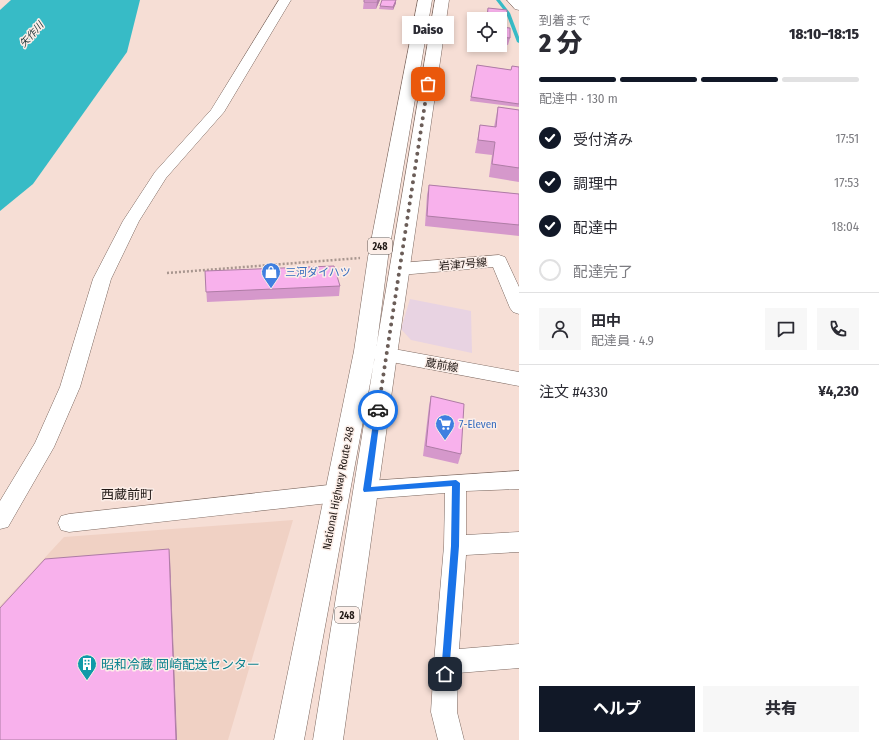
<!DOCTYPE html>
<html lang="ja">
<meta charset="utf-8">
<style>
:root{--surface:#fff;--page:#f7f7f7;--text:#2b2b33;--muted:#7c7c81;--line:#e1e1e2;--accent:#111827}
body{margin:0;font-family:"Fira Sans Condensed","Noto Sans JP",sans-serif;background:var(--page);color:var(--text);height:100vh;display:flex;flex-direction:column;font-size:15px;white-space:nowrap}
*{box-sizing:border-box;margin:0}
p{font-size:13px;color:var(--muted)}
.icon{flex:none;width:22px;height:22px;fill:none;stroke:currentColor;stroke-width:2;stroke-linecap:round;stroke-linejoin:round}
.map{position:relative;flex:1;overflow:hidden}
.details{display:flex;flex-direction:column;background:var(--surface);width:360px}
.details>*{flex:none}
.controls{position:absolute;left:467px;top:12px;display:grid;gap:8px}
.controls a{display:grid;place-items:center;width:40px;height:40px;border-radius:0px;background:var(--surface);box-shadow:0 2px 6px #0003;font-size:20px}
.pin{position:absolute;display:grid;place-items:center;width:34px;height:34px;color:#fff;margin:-17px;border-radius:8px;box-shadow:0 2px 6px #0006}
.courier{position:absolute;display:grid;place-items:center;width:40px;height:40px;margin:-20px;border:3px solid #1a73e8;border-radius:50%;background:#fff;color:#222;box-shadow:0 1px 5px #0007}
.bubble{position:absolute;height:28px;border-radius:0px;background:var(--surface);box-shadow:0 2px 6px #0003;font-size:13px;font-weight:800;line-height:28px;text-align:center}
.summary em{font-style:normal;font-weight:800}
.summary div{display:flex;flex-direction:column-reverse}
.summary{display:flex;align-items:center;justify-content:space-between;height:68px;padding:0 20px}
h1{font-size:26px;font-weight:800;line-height:30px}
.bar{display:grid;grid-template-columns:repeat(4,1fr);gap:6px 4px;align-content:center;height:48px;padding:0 20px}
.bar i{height:5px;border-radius:3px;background:var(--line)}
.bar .selected{background:var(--accent)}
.bar p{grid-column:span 4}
.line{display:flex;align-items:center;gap:10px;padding:0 20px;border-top:1px solid var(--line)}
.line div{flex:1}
.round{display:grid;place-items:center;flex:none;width:42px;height:42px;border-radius:0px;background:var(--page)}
ol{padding:0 20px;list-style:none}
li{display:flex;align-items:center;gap:12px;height:44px}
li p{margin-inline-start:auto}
li .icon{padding:4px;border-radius:50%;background:var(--accent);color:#fff;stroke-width:4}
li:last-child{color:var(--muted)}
li i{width:22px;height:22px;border:2px solid var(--line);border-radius:50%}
.cta{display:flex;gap:8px;margin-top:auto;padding:8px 20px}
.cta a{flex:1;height:46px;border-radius:0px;background:var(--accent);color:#fff;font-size:16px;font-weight:800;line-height:46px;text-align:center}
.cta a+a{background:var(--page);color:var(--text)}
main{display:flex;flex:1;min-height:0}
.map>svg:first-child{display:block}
.commercial{fill:#e8d3e2}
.built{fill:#f0d1c4}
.water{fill:#37bbc6}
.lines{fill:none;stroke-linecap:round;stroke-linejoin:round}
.stream{fill:#37bbc6;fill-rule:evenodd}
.minor-casing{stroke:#7c6860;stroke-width:1}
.highway-casing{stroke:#7c6860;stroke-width:1}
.path{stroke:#a8968f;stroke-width:2.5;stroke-dasharray:2 2;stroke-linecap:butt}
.minor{fill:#fff;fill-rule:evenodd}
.highway{fill:#fff;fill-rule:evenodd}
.wall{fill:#d598cb}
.shaded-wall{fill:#ae7ca5}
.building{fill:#f8b1ec;stroke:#ae7ca5}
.route{fill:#1a73e8}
.done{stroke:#6b5d58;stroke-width:4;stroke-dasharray:0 7.2}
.labels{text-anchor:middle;stroke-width:3;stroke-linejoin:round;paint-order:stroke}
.far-water-label{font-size:10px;font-style:italic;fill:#1c3234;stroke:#fceee8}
.shield{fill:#fceee8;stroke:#625854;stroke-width:1}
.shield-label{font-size:10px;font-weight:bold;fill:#201815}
.street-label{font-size:11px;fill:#201815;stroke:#fceee8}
.shop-label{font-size:11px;fill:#366cbe;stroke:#fceee8;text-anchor:start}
.quarter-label{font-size:13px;fill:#201815;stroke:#fceee8}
.near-culture-label{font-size:13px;fill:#0d838f;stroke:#fceee8;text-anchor:start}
</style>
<main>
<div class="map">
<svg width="519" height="740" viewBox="0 0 519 740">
<rect width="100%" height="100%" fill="#f6ded5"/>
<!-- commercial -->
<path class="commercial" d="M 410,299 L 471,311 L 472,353 L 411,340 L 401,329 Z"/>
<!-- built -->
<path class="built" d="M 293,520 L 228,740 L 0,740 L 0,606 L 64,537 Z"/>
<!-- water -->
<path class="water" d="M 11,0 L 140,0 L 127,52 L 33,184 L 0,211 L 0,10 Z"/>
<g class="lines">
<!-- stream -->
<path class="stream" d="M 496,0 L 500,0 L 510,13 L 519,37 L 519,43 L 517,42 L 506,13 Z"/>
<!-- minor casing -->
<g class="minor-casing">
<path id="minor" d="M 279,0 L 291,0 L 224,112 L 166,178 L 139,221 L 111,279 L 80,387 L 54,447 L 8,527 L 0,529 L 0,501 L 35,443 L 60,387 L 93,279 L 123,221 L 155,172 L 211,110 Z
M 507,0 L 519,0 L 519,10 L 515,9 Z
M 499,255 L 505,257 L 519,287 L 519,314 L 513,312 L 510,308 L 493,267 L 400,275 L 394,273 L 391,269 L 394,265 L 400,263 Z
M 372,345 L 519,372 L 519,386 L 365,357 L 363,352 L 365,347 Z
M 519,471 L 519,489 L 466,491 L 466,535 L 519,532 L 519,552 L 466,555 L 459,649 L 519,644 L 519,668 L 458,673 L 457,712 L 464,740 L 438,740 L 431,712 L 434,662 L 444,546 L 445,493 L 367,499 L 359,496 L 356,490 L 359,484 L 367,481 Z
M 338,484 L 346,487 L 349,493 L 346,499 L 338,502 L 69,532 L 61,530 L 58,523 L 61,516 L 69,514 Z"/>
</g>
<!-- highway casing -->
<g class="highway-casing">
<path id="highway" d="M 418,0 L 432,0 L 388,257 L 376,351 L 304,740 L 274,740 L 354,351 L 368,257 Z
M 435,0 L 449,0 L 397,355 L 343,740 L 313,740 L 375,355 Z"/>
</g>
<!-- path -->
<path class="path" d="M 167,273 L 360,258"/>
<!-- minor -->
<use href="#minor" class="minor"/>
<!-- highway -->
<use href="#highway" class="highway"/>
</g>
<!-- wall -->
<path class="wall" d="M 364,0 L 380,0 L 376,9 L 363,9 Z
M 396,0 L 396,3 L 393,10 L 379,9 L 380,6 Z
M 488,8 L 507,10 L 506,28 L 510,28 L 510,38 L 508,45 L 500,44 L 500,19 L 486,19 Z
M 477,65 L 511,70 L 512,66 L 519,67 L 519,107 L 470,101 Z
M 498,107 L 519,110 L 519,182 L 489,177 L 492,155 L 475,153 L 480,125 L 494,127 Z
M 429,185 L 519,194 L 519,236 L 425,226 L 427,195 Z
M 205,271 L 340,286 L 339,296 L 207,302 Z
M 431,396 L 461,454 L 458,464 L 423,456 L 429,406 Z"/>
<!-- shaded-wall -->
<path class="shaded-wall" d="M 378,0 L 380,0 L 376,9 L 377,2 Z
M 396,0 L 396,3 L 393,10 L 393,7 Z
M 169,549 L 170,558 L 177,740 L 176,740 Z"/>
<!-- building -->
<path class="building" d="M 364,0 L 378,0 L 377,2 L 364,2 Z
M 382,0 L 396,0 L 393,7 L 380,6 Z
M 488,8 L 507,10 L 506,25 L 500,24 L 500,19 L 487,19 Z
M 500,27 L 510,28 L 510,38 L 500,37 Z
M 477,65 L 511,70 L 512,66 L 519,67 L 519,104 L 471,97 Z
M 498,107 L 519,110 L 519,168 L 492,164 L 495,142 L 478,140 L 480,125 L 496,127 Z
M 429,185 L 519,194 L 519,225 L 427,216 Z
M 334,266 L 340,286 L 206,292 L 205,271 Z
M 431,396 L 464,404 L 461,454 L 426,446 Z
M 169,549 L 176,740 L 0,740 L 0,608 L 45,559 Z"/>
<!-- route -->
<path class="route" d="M 378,408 L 381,410 L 371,487 L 456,480 L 460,483 L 459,546 L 449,674 L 448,677 L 445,679 L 442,677 L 441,674 L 451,546 L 452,486 L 364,492 L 363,490 L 375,410 Z"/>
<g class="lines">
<!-- done -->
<path class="done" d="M 378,410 L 428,84"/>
</g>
<!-- icons -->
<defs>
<g id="shop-pin" transform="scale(1)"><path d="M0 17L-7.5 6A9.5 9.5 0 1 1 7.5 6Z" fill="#3f7fe0" stroke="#fceee8"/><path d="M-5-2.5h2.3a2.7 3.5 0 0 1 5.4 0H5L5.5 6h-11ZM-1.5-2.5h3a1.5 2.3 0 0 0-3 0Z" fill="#fff"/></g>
<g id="supermarket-pin" transform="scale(1)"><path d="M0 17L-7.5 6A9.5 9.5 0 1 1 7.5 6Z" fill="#3f7fe0" stroke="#fceee8"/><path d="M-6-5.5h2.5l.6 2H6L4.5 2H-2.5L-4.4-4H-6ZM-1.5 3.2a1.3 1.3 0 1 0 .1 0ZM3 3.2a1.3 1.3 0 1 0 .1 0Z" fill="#fff"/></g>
<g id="building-pin" transform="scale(1)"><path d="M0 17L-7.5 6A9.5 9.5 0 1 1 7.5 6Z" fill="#0f9aa8" stroke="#fceee8"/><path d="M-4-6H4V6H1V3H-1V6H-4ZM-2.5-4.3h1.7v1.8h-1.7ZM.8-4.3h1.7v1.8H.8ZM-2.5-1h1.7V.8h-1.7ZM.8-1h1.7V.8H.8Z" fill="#fff"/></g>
</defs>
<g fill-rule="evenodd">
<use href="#shop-pin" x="271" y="272"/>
<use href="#supermarket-pin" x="445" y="424"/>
<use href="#building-pin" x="87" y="664"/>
</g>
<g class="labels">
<!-- far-water labels -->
<g class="far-water-label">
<text transform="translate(31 34) rotate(-48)" y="4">矢作川</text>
</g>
<!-- shield labels -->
<g class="shield">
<rect x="368" y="238" width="24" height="16" rx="3"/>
<rect x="335" y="607" width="24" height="16" rx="3"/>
</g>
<g class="shield-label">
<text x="380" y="250">248</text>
<text x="347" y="619">248</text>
</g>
<!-- street labels -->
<g class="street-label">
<text transform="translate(463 264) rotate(-5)" y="4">岩津7号線</text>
<text transform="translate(442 365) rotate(10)" y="4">蔵前線</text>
<text transform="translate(338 488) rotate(-79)" y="4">National Highway Route 248</text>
</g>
<!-- shop labels -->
<g class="shop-label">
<text x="285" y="276">三河ダイハツ</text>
<text x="459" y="428">7-Eleven</text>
</g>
<!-- quarter labels -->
<g class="quarter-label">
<text x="127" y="499">西蔵前町</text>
</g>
<!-- near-culture labels -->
<g class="near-culture-label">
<text x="101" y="669">昭和冷蔵 岡崎配送センター</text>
</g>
</g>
</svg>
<div class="controls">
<a><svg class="icon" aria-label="locate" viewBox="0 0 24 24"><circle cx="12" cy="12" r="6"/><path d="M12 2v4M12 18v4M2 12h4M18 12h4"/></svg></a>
</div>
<div class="pin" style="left:428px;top:84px;background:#ea580c"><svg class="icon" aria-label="bag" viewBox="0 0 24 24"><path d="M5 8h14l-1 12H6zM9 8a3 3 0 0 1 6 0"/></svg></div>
<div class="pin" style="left:445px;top:674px;background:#1f2937"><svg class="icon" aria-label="home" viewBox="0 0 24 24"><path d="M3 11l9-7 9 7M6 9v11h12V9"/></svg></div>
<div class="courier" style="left:378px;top:410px"><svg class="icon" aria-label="car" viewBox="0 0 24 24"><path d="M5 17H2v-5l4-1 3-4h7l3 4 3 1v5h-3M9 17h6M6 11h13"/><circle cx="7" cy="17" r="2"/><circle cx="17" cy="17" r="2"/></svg></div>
<div class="bubble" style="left:402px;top:16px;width:52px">Daiso</div>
</div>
<section class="details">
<div class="summary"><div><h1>2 分</h1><p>到着まで</p></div><em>18:10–18:15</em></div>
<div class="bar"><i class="selected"></i><i class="selected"></i><i class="selected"></i><i></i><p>配達中 · 130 m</p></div>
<ol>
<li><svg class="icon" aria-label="check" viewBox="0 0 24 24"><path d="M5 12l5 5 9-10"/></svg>受付済み<p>17:51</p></li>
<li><svg class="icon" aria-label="check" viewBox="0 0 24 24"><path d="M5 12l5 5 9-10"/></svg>調理中<p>17:53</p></li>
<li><svg class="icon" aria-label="check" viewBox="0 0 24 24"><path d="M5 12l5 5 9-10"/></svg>配達中<p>18:04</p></li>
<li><i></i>配達完了</li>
</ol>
<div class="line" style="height:72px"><a class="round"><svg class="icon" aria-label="person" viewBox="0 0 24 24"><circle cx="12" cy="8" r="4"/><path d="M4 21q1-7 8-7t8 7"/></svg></a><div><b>田中</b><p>配達員 · 4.9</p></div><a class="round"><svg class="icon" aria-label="chat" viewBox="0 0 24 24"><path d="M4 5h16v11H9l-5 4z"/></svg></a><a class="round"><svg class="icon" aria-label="phone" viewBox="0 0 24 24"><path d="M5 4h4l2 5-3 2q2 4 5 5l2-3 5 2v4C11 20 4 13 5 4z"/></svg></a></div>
<div class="line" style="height:52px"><div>注文 #4330</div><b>¥4,230</b></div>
<div class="cta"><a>ヘルプ</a><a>共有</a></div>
</section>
</main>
